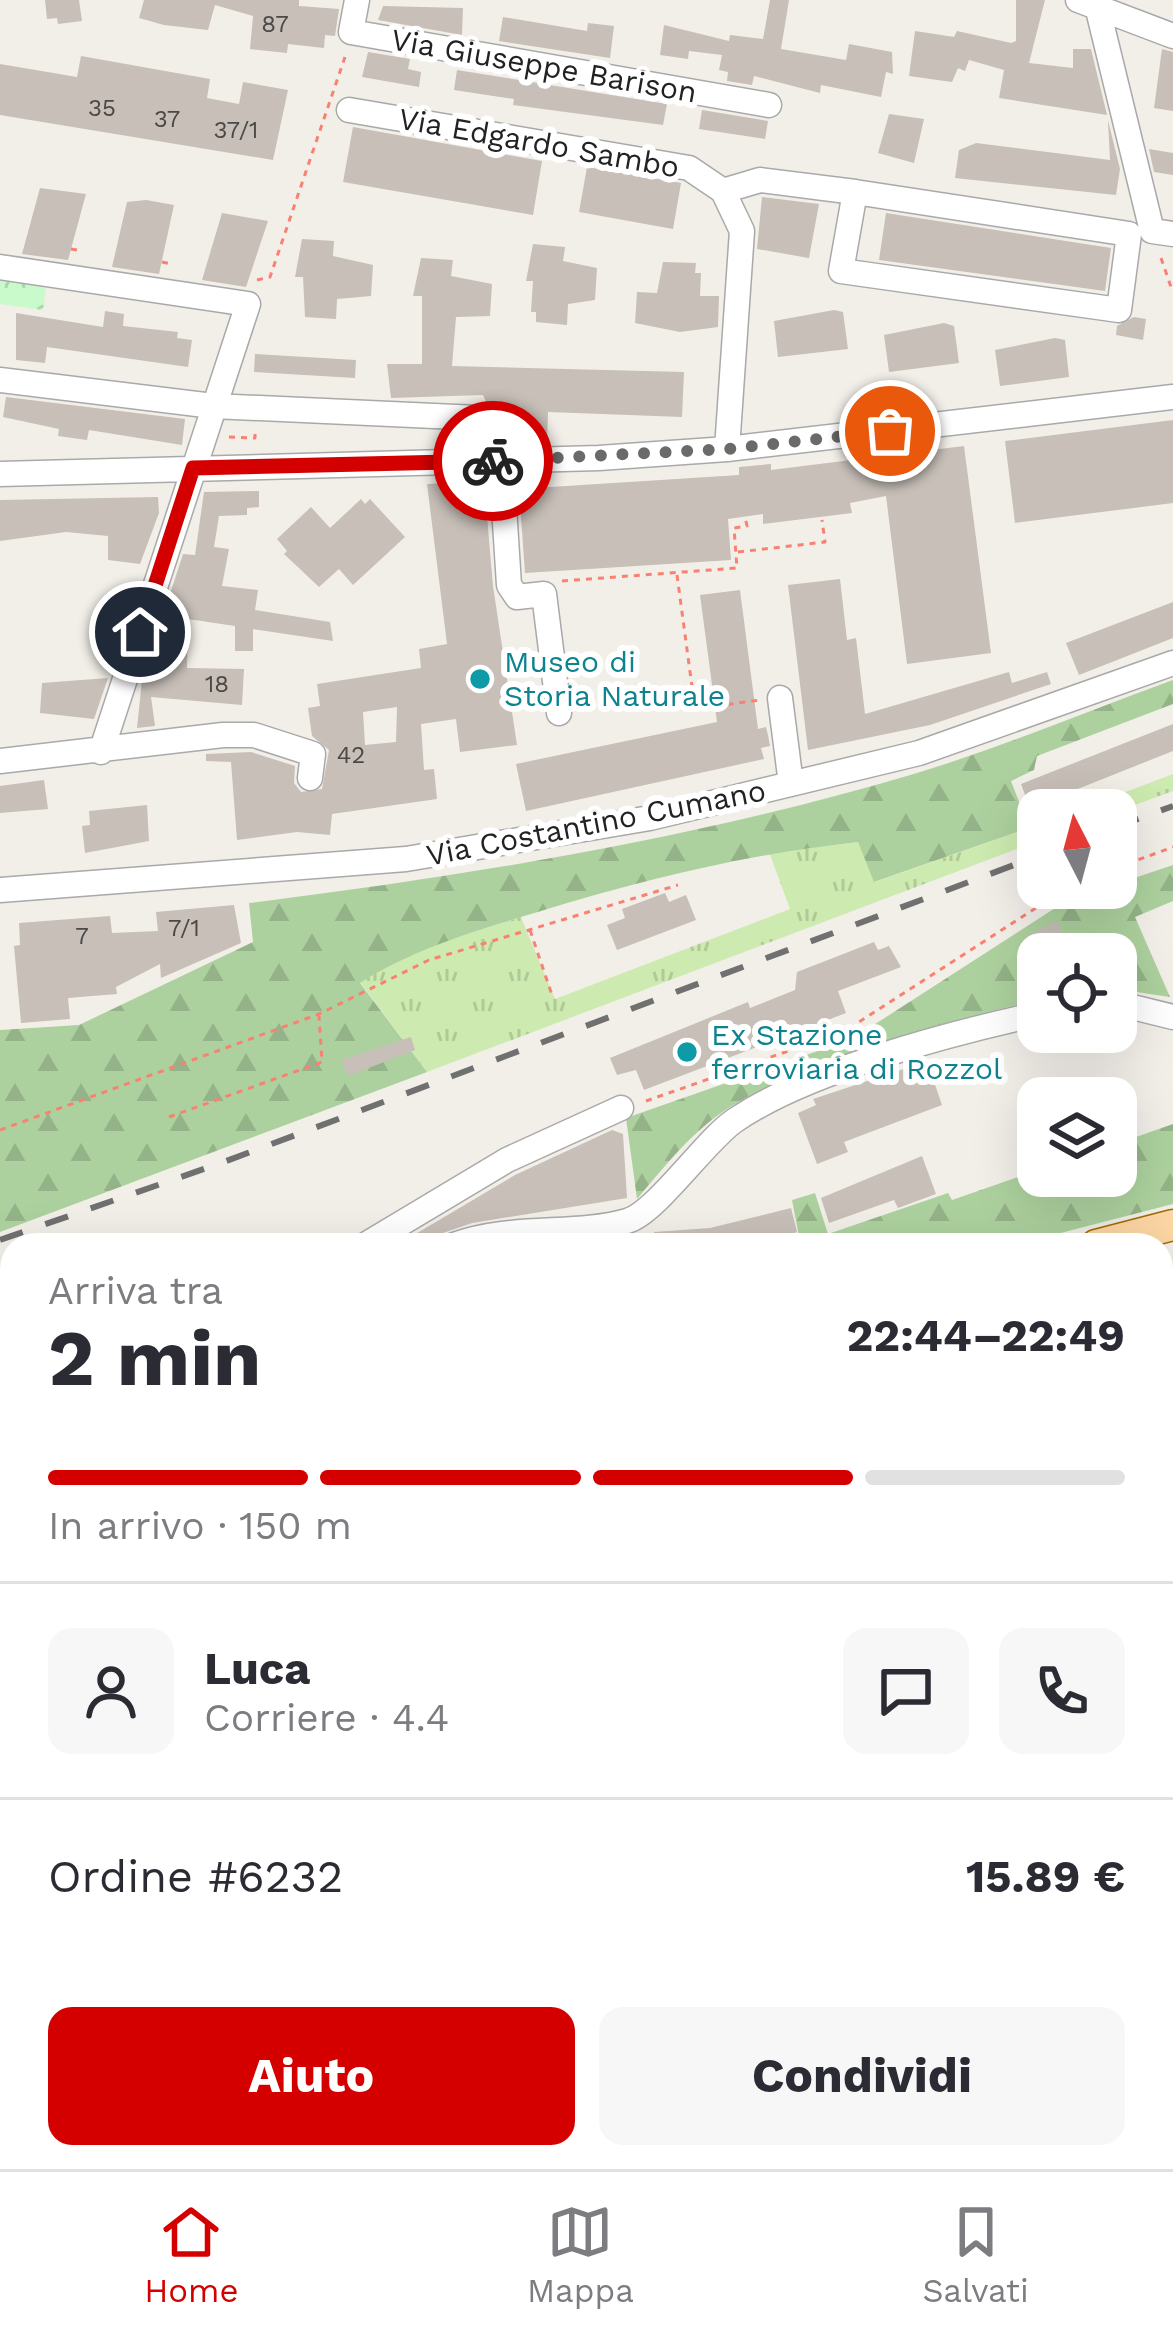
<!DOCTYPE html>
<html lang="it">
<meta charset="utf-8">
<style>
:root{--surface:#fff;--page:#f7f7f7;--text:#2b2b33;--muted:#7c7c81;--line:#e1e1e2;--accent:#d40000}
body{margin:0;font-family:"Work Sans",sans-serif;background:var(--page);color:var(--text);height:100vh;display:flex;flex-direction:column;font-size:45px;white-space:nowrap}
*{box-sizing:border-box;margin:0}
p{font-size:39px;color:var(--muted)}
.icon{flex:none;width:66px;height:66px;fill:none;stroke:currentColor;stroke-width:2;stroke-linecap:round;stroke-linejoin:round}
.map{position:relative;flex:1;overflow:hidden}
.panel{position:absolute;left:0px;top:1233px;width:1173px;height:936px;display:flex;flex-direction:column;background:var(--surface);border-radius:36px 36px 0 0;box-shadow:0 12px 48px #0002}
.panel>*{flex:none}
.needle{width:78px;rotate:354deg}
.tools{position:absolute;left:1017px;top:789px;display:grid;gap:24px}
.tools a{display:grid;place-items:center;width:120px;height:120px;border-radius:24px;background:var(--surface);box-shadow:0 12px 48px #0002;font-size:60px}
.pin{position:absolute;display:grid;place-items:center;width:102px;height:102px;color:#fff;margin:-51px;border:6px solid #fff;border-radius:50%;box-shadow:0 3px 12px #0007}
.courier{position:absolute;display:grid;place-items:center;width:120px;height:120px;margin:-60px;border:9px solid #d40000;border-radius:50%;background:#fff;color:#222;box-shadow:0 3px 15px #0007}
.head em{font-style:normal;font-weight:700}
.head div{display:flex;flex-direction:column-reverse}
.head{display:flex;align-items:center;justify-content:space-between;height:204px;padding:0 48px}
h1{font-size:78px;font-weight:700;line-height:90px}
.bar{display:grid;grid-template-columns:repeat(4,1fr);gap:18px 12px;align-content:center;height:144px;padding:0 48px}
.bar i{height:15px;border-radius:9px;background:var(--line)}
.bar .selected{background:var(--accent)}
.bar p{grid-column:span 4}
.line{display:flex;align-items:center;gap:30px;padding:0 48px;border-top:3px solid var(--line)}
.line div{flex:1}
.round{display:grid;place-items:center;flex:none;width:126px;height:126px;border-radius:24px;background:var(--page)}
.primary-button{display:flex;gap:24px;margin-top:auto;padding:24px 48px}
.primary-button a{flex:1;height:138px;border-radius:24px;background:var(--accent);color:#fff;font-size:48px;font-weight:700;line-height:138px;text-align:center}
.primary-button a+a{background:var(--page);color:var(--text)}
.dock{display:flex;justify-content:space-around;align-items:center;height:168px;border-top:3px solid var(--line);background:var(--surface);font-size:33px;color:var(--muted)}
.dock a{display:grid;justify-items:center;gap:6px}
.dock .selected{color:var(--accent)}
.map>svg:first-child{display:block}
.grass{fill:url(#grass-tufts)}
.forest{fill:url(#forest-firs)}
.park{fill:url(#park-crowns)}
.garden{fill:#cdebb0}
.building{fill:#c7bfb8;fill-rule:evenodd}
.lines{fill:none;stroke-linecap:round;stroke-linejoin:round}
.minor-casing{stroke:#a9a9a9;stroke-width:27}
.major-casing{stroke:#a06b00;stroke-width:33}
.path{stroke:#fa8072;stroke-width:3;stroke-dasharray:6 6;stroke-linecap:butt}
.minor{stroke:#fff;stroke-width:24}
.major{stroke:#fcd6a4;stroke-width:30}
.rail{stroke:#707070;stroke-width:6;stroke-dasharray:24 24;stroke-linecap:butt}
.done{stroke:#6b6a68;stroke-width:12;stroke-dasharray:0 21.6}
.route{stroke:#d40000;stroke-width:15}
.culture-dot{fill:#0f9aa8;stroke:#fff;stroke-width:4.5}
.labels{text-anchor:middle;stroke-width:12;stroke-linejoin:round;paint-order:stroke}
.number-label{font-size:24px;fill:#4b4948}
.street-label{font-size:30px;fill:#222;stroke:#fff}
.culture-label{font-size:30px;fill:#0d838f;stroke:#fff;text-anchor:start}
</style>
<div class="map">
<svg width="1173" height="2169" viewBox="0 0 1173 2169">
<defs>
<pattern id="grass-tufts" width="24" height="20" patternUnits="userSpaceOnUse" patternTransform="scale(3)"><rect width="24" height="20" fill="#cdebb0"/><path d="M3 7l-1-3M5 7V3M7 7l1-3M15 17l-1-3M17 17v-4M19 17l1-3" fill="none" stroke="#b0c997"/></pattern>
<pattern id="forest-firs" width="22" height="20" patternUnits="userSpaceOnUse" patternTransform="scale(3)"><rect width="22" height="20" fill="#add19e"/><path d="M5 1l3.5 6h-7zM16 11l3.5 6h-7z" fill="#95b388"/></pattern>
<pattern id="park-crowns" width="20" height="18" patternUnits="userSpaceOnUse" patternTransform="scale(3)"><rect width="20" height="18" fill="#c8facc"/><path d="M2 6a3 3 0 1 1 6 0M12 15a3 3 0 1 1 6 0" fill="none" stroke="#acd6af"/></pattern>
</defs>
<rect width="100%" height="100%" fill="#f2efe9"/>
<!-- grass -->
<path class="grass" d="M 1173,774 L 1173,791 L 1116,812 L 1078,810 Z
M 1038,825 L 1038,841 L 427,1072 L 360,982 L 412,951 L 521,917 L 555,999 L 790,909 L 769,852 L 858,842 L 875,882 Z"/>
<!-- forest -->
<path class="forest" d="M 1173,680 L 1173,704 L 1037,756 L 1034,770 L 1011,781 L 1029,828 L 874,882 L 858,842 C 748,854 646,879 541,911 C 476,931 417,947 360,983 L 427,1072 L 0,1232 L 0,1030 L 79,1025 L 253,942 L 249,903 C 474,875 699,838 917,773 C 1003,747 1088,711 1173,680 Z
M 1173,865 L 1173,901 L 1135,917 L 1170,997 L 1116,989 L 1116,954 L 1038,954 L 1038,1000 C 946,1021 809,1058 730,1107 C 693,1130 665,1166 637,1199 L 626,1118 L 852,1039 L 1066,901 Z
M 1173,1124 L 1173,1204 L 1014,1245 L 791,1245 L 790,1239 L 799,1236 L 792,1200 L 815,1193 L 828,1234 L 948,1193 L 952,1200 L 1038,1170 L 1038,1176 L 1116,1176 L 1116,1144 Z
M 12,1381 L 12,1475 L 0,1479 L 0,1386 Z
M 211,2157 L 388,2157 L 401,2169 L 141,2169 Z"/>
<!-- park -->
<path class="park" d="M 0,272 L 47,279 L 43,310 L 0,304 Z
M 1161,1626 L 1173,1628 L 1173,1925 L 1161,1951 Z"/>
<!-- garden -->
<path class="garden" d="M 1161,2082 L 1173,2085 L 1173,2169 L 767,2169 L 734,2157 L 1161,2157 Z"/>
<!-- building -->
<path class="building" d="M 45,0 L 79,0 L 82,21 L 58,24 L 57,18 L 47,19 Z
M 144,0 L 299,0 L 299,6 L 339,9 L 335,36 L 325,35 L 324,48 L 288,44 L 287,53 L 250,49 L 253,16 L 215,5 L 208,30 L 164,25 L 139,18 Z
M 770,0 L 789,0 L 781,49 L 846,60 L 849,44 L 892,52 L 893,74 L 886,72 L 881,97 L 821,85 L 820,93 L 754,76 L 752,85 L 727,81 L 728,72 L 719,70 L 722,55 L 689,51 L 688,59 L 660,55 L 664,25 L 729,41 L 730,35 L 763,39 Z
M 1016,0 L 1045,0 L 1029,63 L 1073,68 L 1073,49 L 1091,49 L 1107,115 L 999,98 L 1004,70 L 969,60 L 965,71 L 958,68 L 952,82 L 909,76 L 915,31 L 954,37 L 957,31 L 1011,43 L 1016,41 Z
M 383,6 L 463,8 L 462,35 L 378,20 Z
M 503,17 L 587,31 L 588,23 L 614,26 L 610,58 L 499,41 Z
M 1162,49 L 1173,52 L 1173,111 L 1154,108 Z
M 368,52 L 410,59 L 408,69 L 421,72 L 419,87 L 362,77 Z
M 81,56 L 210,79 L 207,98 L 239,104 L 243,82 L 288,90 L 273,160 L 0,115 L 0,64 L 77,77 Z
M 457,70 L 667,104 L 663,125 L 513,105 L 514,99 L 454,90 Z
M 702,110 L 768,121 L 765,139 L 699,129 Z
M 889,114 L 924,119 L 914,163 L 878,153 Z
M 1108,120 L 1120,169 L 1116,195 L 955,178 L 959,150 L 976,143 L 1110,160 Z
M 353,127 L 542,161 L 533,215 L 343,182 Z
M 1149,149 L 1173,153 L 1173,175 L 1154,172 Z
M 587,167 L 681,183 L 673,229 L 579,212 Z
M 40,188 L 86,194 L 68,260 L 22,254 Z
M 762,197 L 819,204 L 809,258 L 757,249 Z
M 146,200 L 174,205 L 159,274 L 112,267 L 127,202 Z
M 222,213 L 268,221 L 246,287 L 202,280 Z
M 886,213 L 1111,248 L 1105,291 L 879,260 Z
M 302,239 L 334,241 L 333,256 L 373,265 L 371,296 L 337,299 L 336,319 L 305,317 L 303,277 L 295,277 Z
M 533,244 L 565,247 L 563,261 L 597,268 L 595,300 L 568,304 L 567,325 L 536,322 L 536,312 L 531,312 L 533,281 L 526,281 Z
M 421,258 L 453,260 L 451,276 L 492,284 L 490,316 L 456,317 L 452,366 L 684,372 L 682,417 L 548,412 L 547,443 L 481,443 L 481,434 L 494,420 L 483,395 L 391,398 L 387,364 L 422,364 L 422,296 L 413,296 Z
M 663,262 L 696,263 L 695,273 L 701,273 L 700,296 L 719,296 L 718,327 L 680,332 L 635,323 L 637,292 L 657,293 Z
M 834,310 L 843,312 L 848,349 L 778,357 L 774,321 Z
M 105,311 L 124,314 L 123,326 L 178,332 L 177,338 L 192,340 L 188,367 L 47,347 L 45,363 L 16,360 L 16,313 L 103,327 Z
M 1134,317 L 1146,319 L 1143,340 L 1116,335 L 1117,326 Z
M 944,323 L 954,326 L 959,363 L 889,372 L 884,335 Z
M 1055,338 L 1065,340 L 1069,377 L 1000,386 L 995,350 Z
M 255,354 L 356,360 L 355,378 L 254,372 Z
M 6,397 L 185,419 L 182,445 L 89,430 L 87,440 L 58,436 L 59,429 L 3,417 Z
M 1173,420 L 1173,503 L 1015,523 L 1005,441 Z
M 964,446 L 991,653 L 907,664 L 886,496 L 850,503 L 852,513 L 763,524 L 763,514 L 728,519 L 731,560 L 525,573 L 519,489 L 739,475 L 739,467 L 771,464 L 771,470 Z
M 484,481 L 493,586 L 517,745 L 460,752 L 456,719 L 421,724 L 424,770 L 434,769 L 437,799 L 332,814 L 330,835 L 297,832 L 237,840 L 231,762 L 206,761 L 206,754 L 251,752 L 295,766 L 294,783 L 301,792 L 322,789 L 329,750 L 312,736 L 308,708 L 320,706 L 317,684 L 421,668 L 419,649 L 447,644 L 427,484 ZM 397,707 L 396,742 L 365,745 L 363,712 Z
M 259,491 L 259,507 L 247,508 L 247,515 L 219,516 L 214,547 L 229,549 L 222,586 L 258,590 L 255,610 L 330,622 L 333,641 L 253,629 L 253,651 L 235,651 L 235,626 L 188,619 L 187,668 L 244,669 L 242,705 L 151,697 L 155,726 L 137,728 L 142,680 L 183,554 L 195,555 L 204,492 Z
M 158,497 L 159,513 L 140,564 L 108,560 L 108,536 L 66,532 L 0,541 L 0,500 Z
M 361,499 L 365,504 L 370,499 L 405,537 L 353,585 L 339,569 L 319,587 L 284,554 L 287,551 L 277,539 L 311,507 L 330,528 Z
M 840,579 L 847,640 L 856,638 L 865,714 L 1009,672 L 1012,683 L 1047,672 L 1051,684 L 930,725 L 808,750 L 788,585 Z
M 740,590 L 758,729 L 766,727 L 768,735 L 770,746 L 761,748 L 764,759 L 526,811 L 516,764 L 717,722 L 700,595 Z
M 1173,602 L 1173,638 L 1079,675 L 1066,643 Z
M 108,678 L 94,719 L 40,713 L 42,683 Z
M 1173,724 L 1173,751 L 1030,808 L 1021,784 Z
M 44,780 L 48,809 L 0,813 L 0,786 Z
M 147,805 L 149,841 L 85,853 L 82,826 L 90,825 L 89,811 Z
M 665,893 L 669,902 L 686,895 L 696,920 L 617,950 L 607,925 L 625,918 L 622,909 Z
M 234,905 L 241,943 L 161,978 L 160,964 L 116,987 L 117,994 L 68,998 L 70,1019 L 21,1023 L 14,946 L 20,945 L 19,923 L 110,916 L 112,933 L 158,931 L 156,912 Z
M 1057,921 L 1070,949 L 1035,954 L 1027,935 Z
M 874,942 L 878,950 L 889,946 L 901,967 L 838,991 L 846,1013 L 644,1090 L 636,1070 L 617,1075 L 610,1058 L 748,1002 L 750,1008 L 795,990 L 797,972 Z
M 411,1037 L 415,1050 L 348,1076 L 341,1060 Z
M 916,1065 L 920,1078 L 931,1073 L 942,1105 L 844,1142 L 848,1152 L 817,1164 L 798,1113 L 816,1105 L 813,1099 Z
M 612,1130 L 623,1134 L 627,1198 L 472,1223 L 443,1233 L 438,1245 L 397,1245 L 515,1175 Z
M 922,1156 L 936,1194 L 898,1208 L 894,1200 L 829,1223 L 821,1198 Z
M 791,1208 L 797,1232 L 786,1236 L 788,1245 L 655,1245 L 654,1232 L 710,1228 Z"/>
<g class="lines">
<!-- minor casing -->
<g class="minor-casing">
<path id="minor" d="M 357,0 L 351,32 L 769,105
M 1078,0 L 1173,36
M 1097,6 L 1152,231 L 1173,234
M 349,110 L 689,168 L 723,191 L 760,180 L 855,192
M 723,191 L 742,231 L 727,449
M 855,192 L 1129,234 L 1119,310 L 841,271 Z
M 0,267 L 248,304 L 101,752
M 0,380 L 213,406 L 478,418
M 501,461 L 509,585 L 517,597 L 544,594 L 559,713
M 0,474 L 599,458 L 727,449 L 1173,397
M 780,698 L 791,784
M 0,761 L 223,735 L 254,735 L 313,754 L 310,778
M 0,890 L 406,859 L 650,818 L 919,753 L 1173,663
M 1116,1003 L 1173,1017
M 365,1245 L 507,1160 L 621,1108
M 454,1245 C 512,1224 575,1236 627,1221 C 656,1213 705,1141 734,1121 C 806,1071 952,1033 1038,1014
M 1161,1330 L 1173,1328
M 0,1370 L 12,1365
M 0,1494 L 12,1490
M 1161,1540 L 1173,1531
M 1161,1616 L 1173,1619
M 0,1645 L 12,1628
M 12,1682 L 7,1702 L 12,1728
M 99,2169 L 165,2157"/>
</g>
<!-- major casing -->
<g class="major-casing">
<path id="major" d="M 1096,1245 L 1173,1225
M 1161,1375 L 1173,1369
M 0,1516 L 12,1515
M 0,1703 L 12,1701"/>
</g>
<!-- path -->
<path class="path" d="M 71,249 L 82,251
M 1161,258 L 1172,290
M 162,262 L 171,264
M 257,280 L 270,277 L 345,57
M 229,437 L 255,438 L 255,432
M 738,552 L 825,542 L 822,520
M 677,575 L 695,709 L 760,700
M 562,581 L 737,568 L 734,528 L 747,526 L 745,517
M 1116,868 L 1173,847
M 530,930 L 553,998
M 646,1101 L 845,1031 L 1067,888
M 169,1117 L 322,1062 L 319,1016
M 0,1130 L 319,1014 L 429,960 L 678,885
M 0,1269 L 12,1278
M 1161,2110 L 1173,2113
M 0,2163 L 12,2156
M 1001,2169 L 1003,2157"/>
<!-- minor -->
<use href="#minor" class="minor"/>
<!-- major -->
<use href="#major" class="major"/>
<!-- rail -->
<path class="rail" d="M 1116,827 L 1173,806
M 0,1240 L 221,1163 L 1038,856"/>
</g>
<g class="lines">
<!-- done -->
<path class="done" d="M 493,461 L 727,449 L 890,431"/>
<!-- route -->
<path class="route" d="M 140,632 L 193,468 L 493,461"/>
</g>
<!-- markers -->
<g class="culture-dot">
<circle cx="480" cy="679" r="12"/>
<circle cx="687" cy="1052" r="12"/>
</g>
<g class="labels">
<!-- number labels -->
<g class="number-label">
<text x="275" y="32">87</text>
<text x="102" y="116">35</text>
<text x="167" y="127">37</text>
<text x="236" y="138">37/1</text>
<text x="217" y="692">18</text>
<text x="351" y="763">42</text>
<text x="184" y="936">7/1</text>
<text x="82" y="944">7</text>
</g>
<!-- street labels -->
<g class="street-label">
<text transform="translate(544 66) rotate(10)" y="10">Via Giuseppe Barison</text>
<text transform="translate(539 143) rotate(10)" y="10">Via Edgardo Sambo</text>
<text transform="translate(596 823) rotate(-11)" y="10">Via Costantino Cumano</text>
</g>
<!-- culture labels -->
<g class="culture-label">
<text x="504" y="672">Museo di<tspan x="504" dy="34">Storia Naturale</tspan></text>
<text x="711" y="1045">Ex Stazione<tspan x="711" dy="34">ferroviaria di Rozzol</tspan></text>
</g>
</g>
</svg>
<div class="tools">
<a><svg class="needle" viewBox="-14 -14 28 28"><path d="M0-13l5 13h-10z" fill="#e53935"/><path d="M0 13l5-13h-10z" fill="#7c7c81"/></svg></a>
<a><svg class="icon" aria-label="locate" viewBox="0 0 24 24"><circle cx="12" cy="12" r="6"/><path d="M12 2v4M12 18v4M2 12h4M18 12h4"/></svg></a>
<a><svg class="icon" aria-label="layers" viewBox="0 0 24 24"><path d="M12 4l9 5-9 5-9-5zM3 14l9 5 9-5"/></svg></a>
</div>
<div class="pin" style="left:890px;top:431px;background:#ea580c"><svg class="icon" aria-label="bag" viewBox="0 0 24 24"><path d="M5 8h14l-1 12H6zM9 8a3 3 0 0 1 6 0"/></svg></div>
<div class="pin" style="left:140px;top:632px;background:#1f2937"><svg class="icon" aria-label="home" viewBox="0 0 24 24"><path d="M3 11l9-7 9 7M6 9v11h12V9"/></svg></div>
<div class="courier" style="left:493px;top:461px"><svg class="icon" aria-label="bike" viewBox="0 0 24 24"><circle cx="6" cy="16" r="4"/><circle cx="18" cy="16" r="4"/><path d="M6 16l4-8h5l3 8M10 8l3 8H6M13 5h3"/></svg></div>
<section class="panel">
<div class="head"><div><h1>2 min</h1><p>Arriva tra</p></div><em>22:44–22:49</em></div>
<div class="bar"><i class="selected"></i><i class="selected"></i><i class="selected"></i><i></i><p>In arrivo · 150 m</p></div>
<div class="line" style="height:216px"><a class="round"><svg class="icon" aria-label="person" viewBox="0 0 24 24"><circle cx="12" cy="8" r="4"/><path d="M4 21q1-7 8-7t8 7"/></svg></a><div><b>Luca</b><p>Corriere · 4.4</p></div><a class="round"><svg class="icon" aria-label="chat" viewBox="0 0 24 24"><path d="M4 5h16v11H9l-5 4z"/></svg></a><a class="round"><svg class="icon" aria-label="phone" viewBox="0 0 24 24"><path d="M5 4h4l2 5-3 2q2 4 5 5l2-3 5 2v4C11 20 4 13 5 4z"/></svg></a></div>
<div class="line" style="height:156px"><div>Ordine #6232</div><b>15.89 €</b></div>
<div class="primary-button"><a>Aiuto</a><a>Condividi</a></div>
</section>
</div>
<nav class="dock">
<a class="selected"><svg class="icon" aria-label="home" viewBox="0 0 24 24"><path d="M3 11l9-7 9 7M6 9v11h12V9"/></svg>Home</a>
<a><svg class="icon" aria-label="map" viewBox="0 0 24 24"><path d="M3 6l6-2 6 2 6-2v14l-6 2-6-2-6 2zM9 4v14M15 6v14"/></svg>Mappa</a>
<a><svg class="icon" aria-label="saved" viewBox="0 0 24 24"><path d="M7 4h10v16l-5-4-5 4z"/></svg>Salvati</a>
</nav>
